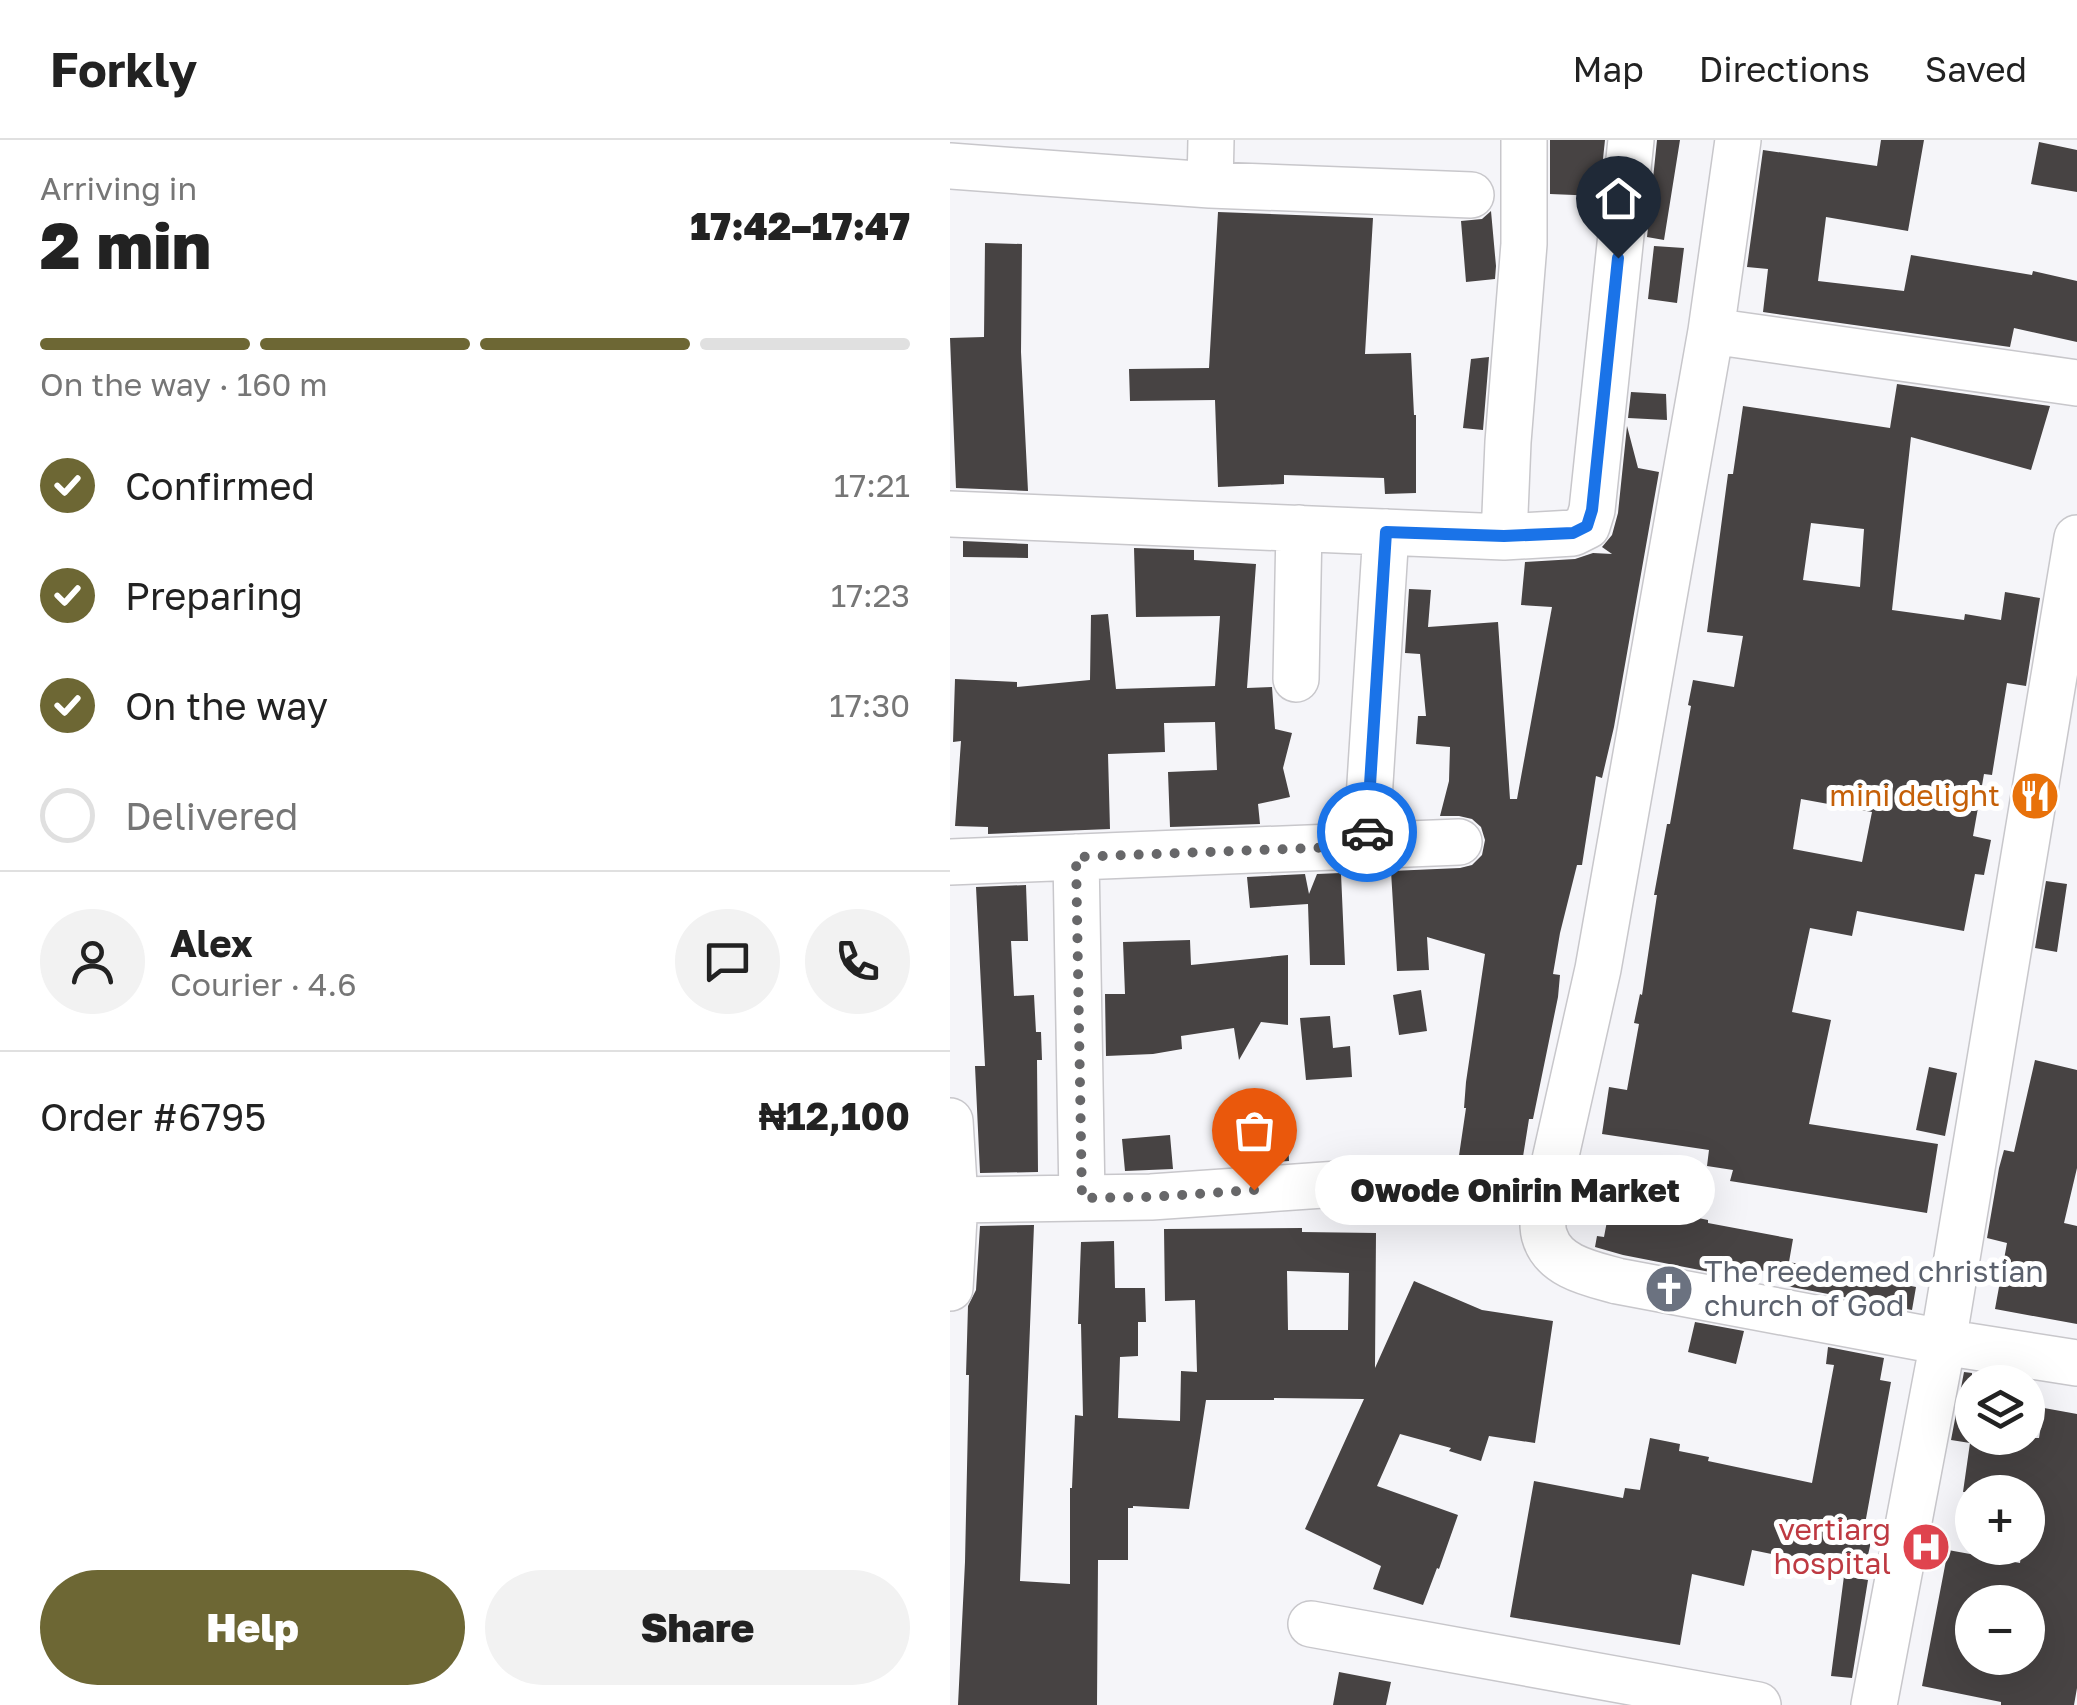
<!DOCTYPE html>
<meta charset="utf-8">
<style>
:root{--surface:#fff;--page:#f2f2f2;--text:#222;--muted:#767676;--line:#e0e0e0;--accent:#6d6734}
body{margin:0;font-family:"Golos Text",sans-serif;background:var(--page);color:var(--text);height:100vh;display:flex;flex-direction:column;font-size:38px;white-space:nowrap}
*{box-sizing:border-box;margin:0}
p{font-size:32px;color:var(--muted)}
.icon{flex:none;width:55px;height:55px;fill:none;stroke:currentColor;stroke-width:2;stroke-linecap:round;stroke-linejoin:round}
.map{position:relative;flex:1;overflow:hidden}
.panel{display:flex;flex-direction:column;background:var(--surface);width:950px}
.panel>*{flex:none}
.buttons{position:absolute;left:1005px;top:1225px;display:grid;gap:20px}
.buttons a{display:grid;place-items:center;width:90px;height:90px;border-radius:50%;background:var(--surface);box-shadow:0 10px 40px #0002;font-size:50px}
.pin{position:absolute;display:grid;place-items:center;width:85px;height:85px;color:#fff;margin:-102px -42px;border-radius:50% 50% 50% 0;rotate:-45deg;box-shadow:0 0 10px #0007}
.pin .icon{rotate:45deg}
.courier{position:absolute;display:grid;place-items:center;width:100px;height:100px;margin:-50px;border:8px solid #1a73e8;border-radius:50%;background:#fff;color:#222;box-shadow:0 2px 12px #0007}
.bubble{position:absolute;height:70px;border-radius:35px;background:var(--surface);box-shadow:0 10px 40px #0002;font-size:32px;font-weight:800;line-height:70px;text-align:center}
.headline em{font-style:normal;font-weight:800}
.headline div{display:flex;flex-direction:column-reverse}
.headline{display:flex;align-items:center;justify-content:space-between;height:170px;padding:0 40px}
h1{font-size:65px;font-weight:800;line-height:75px}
.bar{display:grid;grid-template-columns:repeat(4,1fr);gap:15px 10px;align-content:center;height:120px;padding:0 40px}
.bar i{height:12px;border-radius:8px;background:var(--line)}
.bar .selected{background:var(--accent)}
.bar p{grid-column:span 4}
.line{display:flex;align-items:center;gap:25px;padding:0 40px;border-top:2px solid var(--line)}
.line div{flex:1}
.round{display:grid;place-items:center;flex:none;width:105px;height:105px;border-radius:52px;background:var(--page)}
ol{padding:0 40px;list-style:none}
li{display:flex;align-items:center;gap:30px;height:110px}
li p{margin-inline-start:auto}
li .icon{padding:10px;border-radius:50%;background:var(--accent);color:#fff;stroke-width:4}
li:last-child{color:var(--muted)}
li i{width:55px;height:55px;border:5px solid var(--line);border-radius:50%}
.action{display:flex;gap:20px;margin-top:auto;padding:20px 40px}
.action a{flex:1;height:115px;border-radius:60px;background:var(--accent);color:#fff;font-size:40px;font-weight:800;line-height:115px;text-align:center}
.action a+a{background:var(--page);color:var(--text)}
header{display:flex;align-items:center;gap:60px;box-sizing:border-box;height:140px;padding:0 50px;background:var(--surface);border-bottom:2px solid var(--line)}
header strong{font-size:48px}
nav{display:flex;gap:55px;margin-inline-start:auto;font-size:35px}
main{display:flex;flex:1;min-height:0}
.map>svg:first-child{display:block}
.building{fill:#474343;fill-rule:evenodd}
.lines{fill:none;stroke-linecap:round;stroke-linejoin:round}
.minor-casing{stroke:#c8c7cb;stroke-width:48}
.minor{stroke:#fff;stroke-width:45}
.done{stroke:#676769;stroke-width:10;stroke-dasharray:0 18}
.route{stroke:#1a73e8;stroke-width:12}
.labels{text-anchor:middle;stroke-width:10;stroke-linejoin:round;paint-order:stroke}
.food-label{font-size:30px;fill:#c56008;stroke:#fff;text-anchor:end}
.worship-label{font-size:30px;fill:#5b616d;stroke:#fff;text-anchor:start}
.health-label{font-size:30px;fill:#be3a42;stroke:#fff;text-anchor:end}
</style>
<header>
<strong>Forkly</strong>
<nav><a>Map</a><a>Directions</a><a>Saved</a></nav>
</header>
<main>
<section class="panel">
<div class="headline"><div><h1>2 min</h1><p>Arriving in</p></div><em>17:42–17:47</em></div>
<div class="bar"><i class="selected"></i><i class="selected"></i><i class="selected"></i><i></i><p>On the way · 160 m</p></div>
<ol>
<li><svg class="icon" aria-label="check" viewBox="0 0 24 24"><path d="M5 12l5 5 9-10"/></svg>Confirmed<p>17:21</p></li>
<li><svg class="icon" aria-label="check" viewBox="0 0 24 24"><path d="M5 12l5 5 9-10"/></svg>Preparing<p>17:23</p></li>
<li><svg class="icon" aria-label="check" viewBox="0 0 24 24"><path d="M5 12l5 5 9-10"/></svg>On the way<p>17:30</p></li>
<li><i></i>Delivered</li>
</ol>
<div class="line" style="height:180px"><a class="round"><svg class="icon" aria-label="person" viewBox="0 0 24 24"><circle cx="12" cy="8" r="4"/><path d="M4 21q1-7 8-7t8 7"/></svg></a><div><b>Alex</b><p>Courier · 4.6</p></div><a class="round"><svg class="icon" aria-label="chat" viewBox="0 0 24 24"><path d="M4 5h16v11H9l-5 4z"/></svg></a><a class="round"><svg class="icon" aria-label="phone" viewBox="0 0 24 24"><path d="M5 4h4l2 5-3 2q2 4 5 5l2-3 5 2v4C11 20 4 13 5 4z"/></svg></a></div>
<div class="line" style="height:130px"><div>Order #6795</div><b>₦12,100</b></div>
<div class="action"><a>Help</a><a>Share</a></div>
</section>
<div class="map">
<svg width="1127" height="1565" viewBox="0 0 1127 1565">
<rect width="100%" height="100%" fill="#f5f5f9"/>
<!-- building -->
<path class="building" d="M 600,0 L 655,0 L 649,56 L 600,54 Z
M 707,0 L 730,0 L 714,100 L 697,97 Z
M 931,0 L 974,0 L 958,91 L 876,77 L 868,141 L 954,151 L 961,115 L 1082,135 L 1083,131 L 1127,141 L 1127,202 L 1064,188 L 1060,207 L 813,172 L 818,129 L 797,127 L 813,10 L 927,26 Z
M 1089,2 L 1127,10 L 1127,52 L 1081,44 Z
M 541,71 L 546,126 L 545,139 L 516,142 L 511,81 L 532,79 Z
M 268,72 L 423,78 L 415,214 L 461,213 L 464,275 L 466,275 L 466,353 L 435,354 L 434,338 L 334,335 L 334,344 L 268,347 L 265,260 L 180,261 L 179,229 L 259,228 Z
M 35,103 L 72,104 L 71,212 L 78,351 L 6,348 L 0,198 L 34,197 Z
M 704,106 L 734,108 L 727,163 L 698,159 Z
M 539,217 L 533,290 L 513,288 L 521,219 Z
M 947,244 L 1100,266 L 1081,330 L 961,297 L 942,470 L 1014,480 L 1015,474 L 1051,480 L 1055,452 L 1090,458 L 1076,546 L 1057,543 L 1042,635 L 1034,634 L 1023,696 L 1041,700 L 1034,735 L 1025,734 L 1014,791 L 907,771 L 902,796 L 860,788 L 842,872 L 881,880 L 859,984 L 988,1004 L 977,1073 L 780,1041 L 783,1030 L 757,1026 L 759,1010 L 652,994 L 659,947 L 677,950 L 689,884 L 684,883 L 690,854 L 692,855 L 707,755 L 704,755 L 717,684 L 720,684 L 741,566 L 738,565 L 743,540 L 784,547 L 793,496 L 757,492 L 778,334 L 783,334 L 793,266 L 940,288 ZM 861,383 L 914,389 L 910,447 L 853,440 ZM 851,659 L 922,672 L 912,722 L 843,709 Z
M 681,252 L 716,254 L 717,280 L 678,278 Z
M 677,286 L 688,328 L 709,332 L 664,587 L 652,638 L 646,636 L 632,725 L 627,725 L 610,793 L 603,834 L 610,835 L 608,857 L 583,979 L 579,979 L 564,1073 L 502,1063 L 516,968 L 514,968 L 516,942 L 535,814 L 477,797 L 479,830 L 447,831 L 441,731 L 510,728 L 522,725 L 532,715 L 535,700 L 531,687 L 522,679 L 509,676 L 490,676 L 499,641 L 500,607 L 466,604 L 468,576 L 476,576 L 470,514 L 455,513 L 459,449 L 481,450 L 478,487 L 548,482 L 560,659 L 567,659 L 602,467 L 571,465 L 575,422 L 625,419 L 643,413 L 662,414 L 652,407 L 662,395 L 668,373 Z
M 13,401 L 78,404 L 78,418 L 13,417 Z
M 184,408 L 244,410 L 244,420 L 306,424 L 297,548 L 322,547 L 325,589 L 342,593 L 333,628 L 340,657 L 308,664 L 310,684 L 220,687 L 218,632 L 267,630 L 265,582 L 214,583 L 215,612 L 158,614 L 160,689 L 38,694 L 38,687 L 5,686 L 11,601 L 3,602 L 5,539 L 67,542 L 67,547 L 140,540 L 141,475 L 158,474 L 166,549 L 265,546 L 270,476 L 186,477 Z
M 391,733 L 395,825 L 360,825 L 358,764 L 300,768 L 297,737 L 355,734 L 359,754 L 367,734 Z
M 1096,741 L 1117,744 L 1107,812 L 1085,808 Z
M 76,745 L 78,801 L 61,801 L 64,856 L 84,855 L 86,892 L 91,892 L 92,920 L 87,920 L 88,1032 L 30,1033 L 25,926 L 35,926 L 26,747 Z
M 240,800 L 241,825 L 338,815 L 338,885 L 311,882 L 289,920 L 284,888 L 231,896 L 232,909 L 203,914 L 156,916 L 155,854 L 175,854 L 173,802 Z
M 471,850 L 477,891 L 449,895 L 443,855 Z
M 380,876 L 383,908 L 400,906 L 402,937 L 356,940 L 350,878 Z
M 1085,920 L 1127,930 L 1127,1028 L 1114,1083 L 1127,1086 L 1127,1184 L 1045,1169 L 1057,1103 L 1037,1098 L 1049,1028 L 1054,1010 L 1064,1012 Z
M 979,927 L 1007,933 L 995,996 L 966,990 Z
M 303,981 L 337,984 L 339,1021 L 306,1023 Z
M 220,995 L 223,1029 L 175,1031 L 172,999 Z
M 661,1060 L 758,1080 L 758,1083 L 843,1099 L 839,1122 L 966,1147 L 962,1170 L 831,1145 L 833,1135 L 761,1120 L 760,1132 L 673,1115 L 645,1107 L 647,1096 L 654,1097 Z
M 84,1085 L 70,1441 L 120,1444 L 120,1348 L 122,1348 L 125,1275 L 133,1276 L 131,1184 L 128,1184 L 131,1102 L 164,1101 L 165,1148 L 195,1148 L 196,1182 L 188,1182 L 188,1216 L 170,1217 L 168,1278 L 230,1281 L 231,1231 L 247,1232 L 245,1160 L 215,1161 L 214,1089 L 352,1088 L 352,1092 L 426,1093 L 425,1228 L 464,1141 L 532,1170 L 603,1181 L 585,1303 L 539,1296 L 531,1321 L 499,1311 L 501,1308 L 450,1294 L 427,1346 L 508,1375 L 489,1429 L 487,1428 L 473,1465 L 423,1449 L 431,1426 L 355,1389 L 414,1259 L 324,1258 L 324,1260 L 256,1260 L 239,1369 L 183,1366 L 183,1368 L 178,1368 L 178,1420 L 148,1420 L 147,1565 L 8,1565 L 15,1422 L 19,1235 L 16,1235 L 18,1166 L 26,1150 L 30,1086 ZM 337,1131 L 399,1133 L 398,1190 L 338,1190 Z
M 745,1182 L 794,1191 L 786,1224 L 738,1212 Z
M 878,1207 L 934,1218 L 930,1240 L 941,1242 L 913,1395 L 922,1397 L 914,1433 L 802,1410 L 794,1446 L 742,1434 L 730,1505 L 560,1477 L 584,1341 L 673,1358 L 675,1348 L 690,1350 L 700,1298 L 730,1304 L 729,1311 L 759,1317 L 758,1321 L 862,1343 L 884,1225 L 876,1224 Z
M 1014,1232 L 1022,1233 L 1022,1298 L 1089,1298 L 1094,1268 L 1127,1274 L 1127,1548 L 1124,1565 L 1051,1565 L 1051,1562 L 972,1546 L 998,1410 L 1070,1423 L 1072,1408 L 1078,1408 L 1078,1352 L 1013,1352 L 1020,1303 L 1001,1300 ZM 1022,1462 L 1078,1462 L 1078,1518 L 1022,1518 Z
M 894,1436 L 918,1440 L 902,1538 L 881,1536 Z
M 389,1532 L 441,1542 L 436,1565 L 383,1565 Z"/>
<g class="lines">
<!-- minor casing -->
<g class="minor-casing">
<path id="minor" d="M 788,0 L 761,191 L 648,829 L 593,1073 C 593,1081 592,1090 595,1097 C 604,1127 642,1134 667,1141 L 993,1202 L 1127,1223
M 0,26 L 260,45 L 521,55
M 260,45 L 261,0
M 761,191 L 1127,243
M 0,374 L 554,397 L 623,393 L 637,386 L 642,370 L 681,0
M 554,397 L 558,302 L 574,104 L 574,0
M 346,539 L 349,388
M 416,706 L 436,392
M 126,717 L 132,1058
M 0,722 L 509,702
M 0,981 L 5,1060 L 0,1148
M 5,1060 L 201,1057 L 431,1041
M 361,1484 L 808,1565
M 924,1565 L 993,1202 L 1127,398"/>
</g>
<!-- minor -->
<use href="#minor" class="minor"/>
</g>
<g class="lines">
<!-- done -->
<path class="done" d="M 304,1050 L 201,1057 L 132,1058 L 126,717 L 416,706 L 417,692"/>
<!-- route -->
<path class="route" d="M 417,692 L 436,392 L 554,396 L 623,393 L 637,386 L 642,370 L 668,118"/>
</g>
<!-- icons -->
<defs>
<g id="restaurant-disc" transform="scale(2.5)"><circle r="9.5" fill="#e8710a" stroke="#fff"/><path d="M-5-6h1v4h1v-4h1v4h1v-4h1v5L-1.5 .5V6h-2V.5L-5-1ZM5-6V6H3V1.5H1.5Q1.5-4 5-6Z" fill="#fff"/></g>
<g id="church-disc" transform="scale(2.5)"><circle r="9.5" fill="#6b7280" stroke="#fff"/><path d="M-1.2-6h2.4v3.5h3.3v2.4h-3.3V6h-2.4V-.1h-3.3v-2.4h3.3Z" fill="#fff"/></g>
<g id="hospital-disc" transform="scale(2.5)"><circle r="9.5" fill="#e0444e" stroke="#fff"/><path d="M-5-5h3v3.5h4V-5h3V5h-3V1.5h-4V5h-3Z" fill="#fff"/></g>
</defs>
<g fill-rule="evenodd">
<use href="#restaurant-disc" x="1085" y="656"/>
<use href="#church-disc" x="719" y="1149"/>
<use href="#hospital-disc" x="976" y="1407"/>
</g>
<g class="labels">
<!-- food labels -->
<g class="food-label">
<text x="1050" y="666">mini delight</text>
</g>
<!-- worship labels -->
<g class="worship-label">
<text x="754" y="1142">The reedemed christian<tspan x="754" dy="34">church of God</tspan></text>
</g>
<!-- health labels -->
<g class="health-label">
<text x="941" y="1400">vertiarg<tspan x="941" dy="34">hospital</tspan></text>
</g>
</g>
</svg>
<div class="buttons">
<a><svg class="icon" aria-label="layers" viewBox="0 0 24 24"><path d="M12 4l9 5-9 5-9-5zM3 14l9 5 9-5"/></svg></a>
<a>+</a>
<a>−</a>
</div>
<div class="pin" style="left:304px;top:1050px;background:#ea580c"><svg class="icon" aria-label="bag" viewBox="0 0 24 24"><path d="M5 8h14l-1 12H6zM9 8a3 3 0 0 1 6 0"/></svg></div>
<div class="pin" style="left:668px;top:118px;background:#1f2937"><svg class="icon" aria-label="home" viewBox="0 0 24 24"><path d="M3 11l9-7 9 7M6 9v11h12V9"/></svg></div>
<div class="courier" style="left:417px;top:692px"><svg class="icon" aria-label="car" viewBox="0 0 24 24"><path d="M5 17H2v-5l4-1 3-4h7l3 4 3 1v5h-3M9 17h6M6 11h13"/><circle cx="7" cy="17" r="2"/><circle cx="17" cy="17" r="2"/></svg></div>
<div class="bubble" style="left:365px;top:1015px;width:400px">Owode Onirin Market</div>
</div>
</main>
